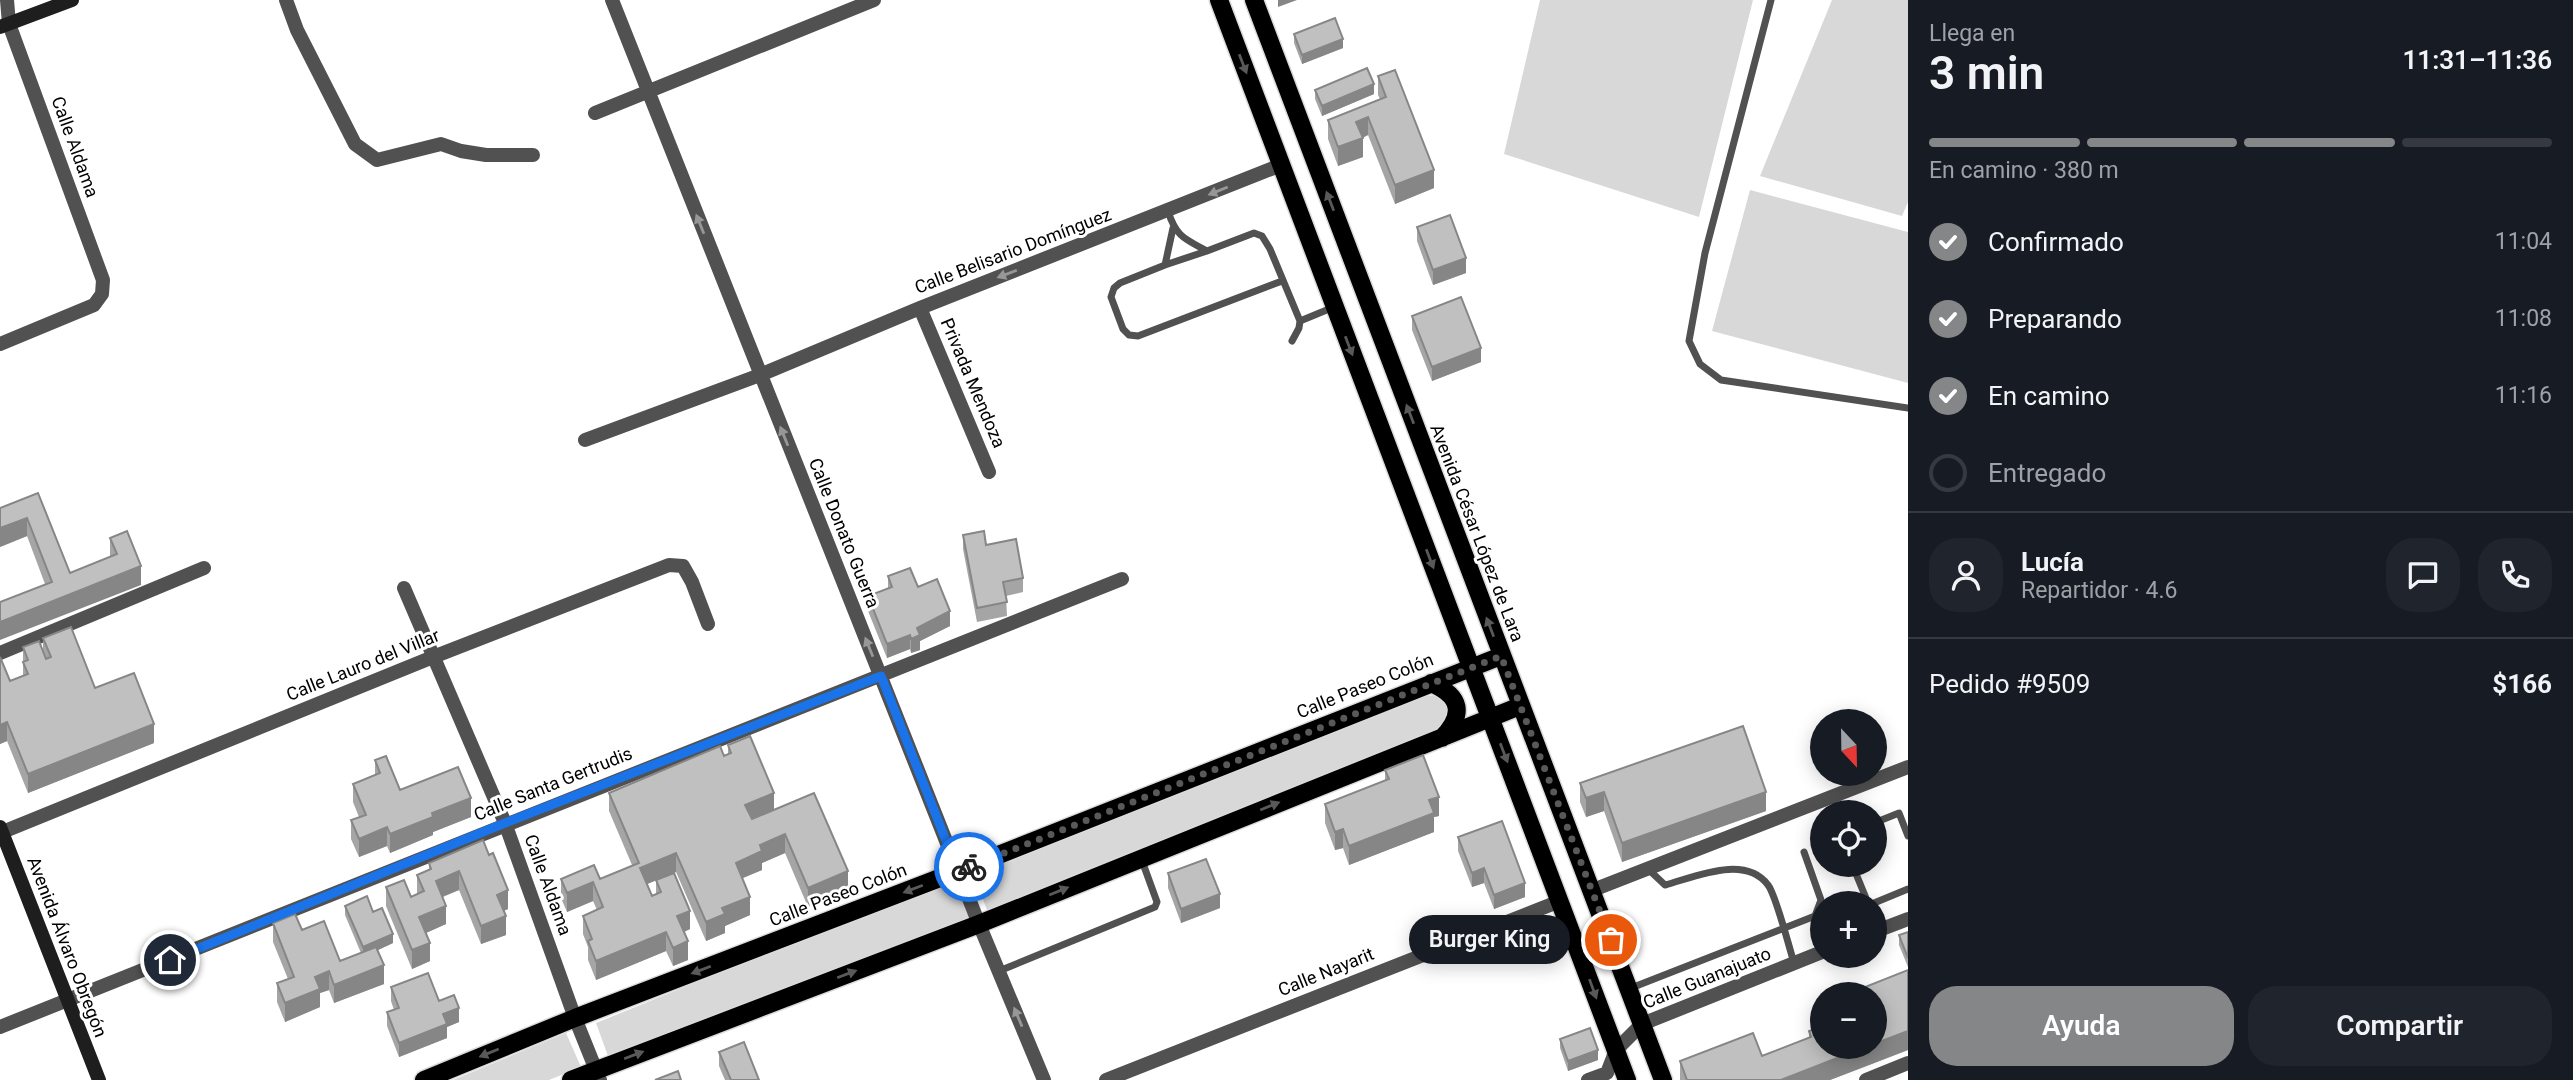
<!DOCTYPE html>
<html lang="es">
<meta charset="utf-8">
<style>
:root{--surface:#171b24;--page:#20242c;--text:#f1f3f6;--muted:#9ea1a6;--line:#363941;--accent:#858687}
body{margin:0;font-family:Roboto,sans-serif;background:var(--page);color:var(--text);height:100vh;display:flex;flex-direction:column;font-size:26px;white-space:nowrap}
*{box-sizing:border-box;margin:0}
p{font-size:23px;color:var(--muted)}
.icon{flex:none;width:38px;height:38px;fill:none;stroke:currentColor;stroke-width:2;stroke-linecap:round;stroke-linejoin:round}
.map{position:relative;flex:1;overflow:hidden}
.sheet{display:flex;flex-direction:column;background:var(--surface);width:665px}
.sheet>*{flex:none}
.needle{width:46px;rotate:158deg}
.tools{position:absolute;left:1810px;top:709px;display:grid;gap:14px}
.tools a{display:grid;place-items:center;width:77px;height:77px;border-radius:50%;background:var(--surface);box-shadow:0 4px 18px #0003;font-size:35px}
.pin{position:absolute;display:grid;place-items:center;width:60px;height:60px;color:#fff;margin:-30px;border:4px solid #fff;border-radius:50%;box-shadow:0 2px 7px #0007}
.courier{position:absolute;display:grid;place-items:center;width:70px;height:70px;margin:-35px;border:5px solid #1a73e8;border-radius:50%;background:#fff;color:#222;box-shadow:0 2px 9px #0007}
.bubble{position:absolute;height:49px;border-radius:24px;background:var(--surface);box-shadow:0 4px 18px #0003;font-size:23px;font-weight:600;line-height:49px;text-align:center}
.head em{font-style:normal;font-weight:600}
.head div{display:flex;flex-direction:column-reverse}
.head{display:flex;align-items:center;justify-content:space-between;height:119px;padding:0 21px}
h1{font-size:46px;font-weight:600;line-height:52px}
.bar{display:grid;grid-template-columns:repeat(4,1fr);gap:10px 7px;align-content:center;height:84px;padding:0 21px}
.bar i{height:9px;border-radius:5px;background:var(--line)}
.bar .on{background:var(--accent)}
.bar p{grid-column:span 4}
.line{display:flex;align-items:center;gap:18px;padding:0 21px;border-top:2px solid var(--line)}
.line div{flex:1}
.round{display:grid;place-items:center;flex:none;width:74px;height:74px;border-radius:28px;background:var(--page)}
ol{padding:0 21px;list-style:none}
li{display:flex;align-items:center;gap:21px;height:77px}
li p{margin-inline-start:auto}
li .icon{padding:7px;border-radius:50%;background:var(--accent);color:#fff;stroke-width:4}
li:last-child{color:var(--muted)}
li i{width:38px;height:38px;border:4px solid var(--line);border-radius:50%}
.cta{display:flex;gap:14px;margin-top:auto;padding:14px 21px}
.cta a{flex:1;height:80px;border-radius:28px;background:var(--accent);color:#fff;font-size:28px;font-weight:600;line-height:80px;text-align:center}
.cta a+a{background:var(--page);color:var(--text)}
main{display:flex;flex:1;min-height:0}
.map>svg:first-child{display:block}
.green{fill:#d8d8d8}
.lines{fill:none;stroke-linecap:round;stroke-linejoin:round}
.primary-casing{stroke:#dbdbdb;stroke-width:21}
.lane{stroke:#515151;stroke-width:7}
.street{stroke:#515151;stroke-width:14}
.secondary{stroke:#1e1e1e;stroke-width:14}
.primary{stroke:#000;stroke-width:18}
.wall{fill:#a5a5a5}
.shaded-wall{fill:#868686}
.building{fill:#c0c0c0;stroke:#868686;stroke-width:2}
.oneway{fill:#595959}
.oneway2{fill:#979797}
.done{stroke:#595959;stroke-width:7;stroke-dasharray:0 12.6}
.route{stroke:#1a73e8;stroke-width:9}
.labels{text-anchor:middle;stroke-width:6;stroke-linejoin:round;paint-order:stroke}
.street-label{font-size:18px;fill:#000;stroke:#fff}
</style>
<main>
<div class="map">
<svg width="1908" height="1080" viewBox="0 0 1908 1080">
<rect width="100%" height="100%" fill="#fff"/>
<!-- green -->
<path class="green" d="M 1540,0 L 1753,0 L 1699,217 L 1504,154 Z
M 1832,0 L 1908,0 L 1908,202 L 1902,216 L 1760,176 Z
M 1750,190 L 1908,232 L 1908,383 L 1712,331 Z
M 1441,695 L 1451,718 L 1424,740 L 987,910 L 972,870 L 1409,697 Z
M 955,877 L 970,917 L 608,1056 L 596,1023 Z
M 566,1033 L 581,1067 L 549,1080 L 453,1080 Z"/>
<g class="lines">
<!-- primary casing -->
<g class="primary-casing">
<path id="primary" d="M 1219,0 L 1627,1080
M 1254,0 L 1663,1080
M 1431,683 C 1461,696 1465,714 1442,738
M 424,1080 L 575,1018 L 958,871 L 1501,656
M 571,1080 L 979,924 L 1520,706"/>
</g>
<!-- lane -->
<path class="lane" d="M 1771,0 L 1705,253 L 1689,341 L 1700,364 L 1721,380 L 1908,408
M 1168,211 C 1176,237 1185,239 1207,251 L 1254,233 L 1262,236 L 1270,249 L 1300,321 L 1299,328 L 1292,341
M 1173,228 L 1165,265 L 1120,283 L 1114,288 L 1111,297 L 1123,329 L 1129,335 L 1138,336 L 1282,281
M 1165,265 L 1207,251
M 1300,321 L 1334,307
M 1874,823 L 1899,813 L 1908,836
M 1852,864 L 1868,903
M 1648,869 L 1665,885 C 1695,877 1745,854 1768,885 C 1776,895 1789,947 1794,963
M 1874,903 L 1908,889
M 999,971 L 1155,907 L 1157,902 L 1141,858
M 1631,988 L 1815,916 L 1821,900 L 1804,852"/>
<!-- street -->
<path class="street" d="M 286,0 L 297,30 L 355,144 L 377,160 L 441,144 L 461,151 L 486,155 L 533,155
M 612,0 L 979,924 L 1044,1080
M 595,113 L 874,0
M 920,308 L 989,472
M 0,344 L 94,305 L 102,294 L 103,280 L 9,24 L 7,0
M 585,440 L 760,375 L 920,308 L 1281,165
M 404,588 L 505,823 L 575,1018 L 600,1080
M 0,653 L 204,568
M 0,833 L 433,657 L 669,565 L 683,566 L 692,582 L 708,624
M 1593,890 L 1908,767
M 1874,932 L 1908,919
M 0,1027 L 1122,579
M 1106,1080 L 1560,901
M 1588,1080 L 1607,1073 L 1616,1050 L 1642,1024 L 1822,952
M 1866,1080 L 1908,1063"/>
<!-- secondary -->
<path class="secondary" d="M 0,27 L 72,0
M 0,827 L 99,1080"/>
<!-- primary -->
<use href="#primary" class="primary"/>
</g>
<!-- wall -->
<path class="wall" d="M 1294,34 L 1343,48 L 1302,64 L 1294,43 Z
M 1378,76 L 1434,188 L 1395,204 L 1368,135 L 1363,138 L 1363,157 L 1338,166 L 1328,139 L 1328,120 L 1380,99 L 1378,95 Z
M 1315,90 L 1374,94 L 1322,116 L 1315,99 Z
M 1417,227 L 1466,273 L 1433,285 L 1417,241 Z
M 1412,316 L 1481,362 L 1432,381 L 1412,330 Z
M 38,493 L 70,573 L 110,557 L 110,538 L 141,585 L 45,584 L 27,536 L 0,547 Z
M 963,535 L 986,545 L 1023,578 L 1023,592 L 1006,596 L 1007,616 L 977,622 L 963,549 Z
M 888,576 L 918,587 L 950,626 L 920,641 L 920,650 L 911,653 L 910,649 L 887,658 L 868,611 L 868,596 L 888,589 Z
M 43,638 L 154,743 L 28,793 L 7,741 L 0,744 L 0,657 L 10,681 L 23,676 L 23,647 L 43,653 Z
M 728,745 L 774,810 L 848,890 L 808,907 L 785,853 L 762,863 L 762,870 L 742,878 L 750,915 L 725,926 L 725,933 L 706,941 L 676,872 L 647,884 L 652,896 L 656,895 L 656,880 L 690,929 L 684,932 L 688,960 L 673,966 L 666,951 L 596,980 L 588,960 L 588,947 L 583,934 L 583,916 L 597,910 L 593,901 L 567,912 L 561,898 L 561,879 L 600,879 L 632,865 L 609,811 L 609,793 L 724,756 L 728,754 Z
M 375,760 L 400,790 L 471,817 L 433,832 L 433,835 L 390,853 L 387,846 L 359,857 L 351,839 L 351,820 L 359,817 L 353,802 L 353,784 L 375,775 Z
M 1385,770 L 1439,816 L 1434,817 L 1434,832 L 1349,865 L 1343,848 L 1335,850 L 1325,823 L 1325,804 L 1385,781 Z
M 1580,783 L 1766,811 L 1622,862 L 1604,811 L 1586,817 L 1580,802 Z
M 1458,837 L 1525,897 L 1494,909 L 1484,883 L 1472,887 L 1458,851 Z
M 483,840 L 508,909 L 504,911 L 506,935 L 481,944 L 459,890 L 443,897 L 446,924 L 426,933 L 430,961 L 412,969 L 386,906 L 386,887 L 411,897 L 417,894 L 417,875 L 429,870 L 429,863 Z
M 1168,873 L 1220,908 L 1181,923 L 1168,888 Z
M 345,906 L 373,912 L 393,943 L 378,950 L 384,984 L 334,1003 L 329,990 L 320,993 L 320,1007 L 285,1022 L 277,1002 L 277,983 L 288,979 L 273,942 L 273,923 L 302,930 L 340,961 L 361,953 L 345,915 Z
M 1908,932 L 1908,967 L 1899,945 L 1899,935 Z
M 1908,970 L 1908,1050 L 1830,1080 L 1680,1080 L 1680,1061 L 1762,1056 L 1809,1038 L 1809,1031 L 1822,1046 L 1865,994 L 1865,987 Z
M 391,987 L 439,1001 L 459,1022 L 447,1027 L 447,1038 L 399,1057 L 387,1026 L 387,1012 L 394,1010 L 391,1001 Z
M 1560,1039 L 1598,1060 L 1568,1071 L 1560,1048 Z
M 719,1052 L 759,1080 L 725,1080 L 719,1066 Z"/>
<!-- shaded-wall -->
<path class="shaded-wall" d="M 1278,0 L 1297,0 L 1278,7 Z
M 1343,39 L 1343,48 L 1302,64 L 1302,55 Z
M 1374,84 L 1374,94 L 1322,116 L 1322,106 Z
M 1368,117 L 1368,135 L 1356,140 L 1356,122 Z
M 1363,138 L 1363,157 L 1338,166 L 1338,147 Z
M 1434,170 L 1434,188 L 1395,204 L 1395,185 Z
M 1466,258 L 1466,273 L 1433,285 L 1433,270 Z
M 1481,348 L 1481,362 L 1432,381 L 1432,367 Z
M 27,518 L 27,536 L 0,547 L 0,528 Z
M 141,566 L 141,585 L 0,640 L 0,622 Z
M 950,611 L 950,626 L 920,641 L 920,650 L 911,653 L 911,639 L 917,628 Z
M 910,635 L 910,649 L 887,658 L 887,644 Z
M 7,722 L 7,741 L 0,744 L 0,725 Z
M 154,724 L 154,743 L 28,793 L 28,774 Z
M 1604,792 L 1604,811 L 1586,817 L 1586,798 Z
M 1766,792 L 1766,811 L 1622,862 L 1622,843 Z
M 774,793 L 774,812 L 745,824 L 745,805 Z
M 1439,797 L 1439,816 L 1434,817 L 1434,832 L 1349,865 L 1349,846 L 1429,800 Z
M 471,798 L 471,817 L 433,832 L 433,835 L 390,853 L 390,834 L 432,813 Z
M 387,827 L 387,846 L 359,857 L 359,839 Z
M 1343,829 L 1343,848 L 1335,850 L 1335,832 Z
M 785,834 L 785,853 L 762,863 L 762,870 L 736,881 L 736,863 L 760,845 Z
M 676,853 L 676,872 L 640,887 L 640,868 Z
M 1484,868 L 1484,883 L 1472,887 L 1472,873 Z
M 459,871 L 459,890 L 436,899 L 436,881 Z
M 848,871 L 848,890 L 808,907 L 808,888 Z
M 593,882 L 593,901 L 567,912 L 567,893 Z
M 1525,883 L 1525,897 L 1494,909 L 1494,895 Z
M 508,890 L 508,909 L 497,913 L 497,895 Z
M 1220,894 L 1220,908 L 1181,923 L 1181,909 Z
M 750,897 L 750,915 L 725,926 L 725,933 L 706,941 L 706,922 L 722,908 Z
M 446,906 L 446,924 L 419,936 L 419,917 Z
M 690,911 L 690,929 L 677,935 L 677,916 Z
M 506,916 L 506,935 L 481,944 L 481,926 Z
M 666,932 L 666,951 L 596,980 L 596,961 Z
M 393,934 L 393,943 L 363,957 L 363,947 Z
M 688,941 L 688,960 L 673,966 L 673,948 Z
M 430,943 L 430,961 L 412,969 L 412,950 Z
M 384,965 L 384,984 L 334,1003 L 334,985 Z
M 329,971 L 329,990 L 320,993 L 320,1007 L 285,1022 L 285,1003 L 315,977 Z
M 459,1008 L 459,1022 L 447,1027 L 447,1038 L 399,1057 L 399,1043 L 443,1014 Z
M 1908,1031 L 1908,1050 L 1830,1080 L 1781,1080 L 1868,1046 L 1874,1046 L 1874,1044 Z
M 1598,1050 L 1598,1060 L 1568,1071 L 1568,1061 Z"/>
<!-- building -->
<path class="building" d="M 1335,18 L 1343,39 L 1302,55 L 1294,34 Z
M 1367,68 L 1374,84 L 1322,106 L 1315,90 Z
M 1395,70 L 1434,170 L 1395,185 L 1368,117 L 1356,122 L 1363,138 L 1338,147 L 1328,120 L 1386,97 L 1378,76 Z
M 1450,215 L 1466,258 L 1433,270 L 1417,227 Z
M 1461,297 L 1481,348 L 1432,367 L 1412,316 Z
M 38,493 L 70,573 L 117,554 L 110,538 L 127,531 L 141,566 L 0,622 L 0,602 L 52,582 L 27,518 L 0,528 L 0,508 Z
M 984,531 L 986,545 L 1016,539 L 1023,578 L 1003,582 L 1007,602 L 977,608 L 963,535 Z
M 910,568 L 918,587 L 937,579 L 950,611 L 917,628 L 920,635 L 911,639 L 910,635 L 887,644 L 868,596 L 892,587 L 888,576 Z
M 71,627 L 95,688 L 134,673 L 154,724 L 28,774 L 7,722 L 0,725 L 0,657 L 10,681 L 28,674 L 23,662 L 28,660 L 23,647 L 39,641 L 46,659 L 51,657 L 43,638 Z
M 1743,726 L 1766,792 L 1622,843 L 1604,792 L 1586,798 L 1580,783 Z
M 750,736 L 774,793 L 745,805 L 752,819 L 814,793 L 848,871 L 808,888 L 785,834 L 760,845 L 762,851 L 736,863 L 750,897 L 722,908 L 725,914 L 706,922 L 676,853 L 640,868 L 652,896 L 661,892 L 656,880 L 674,873 L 690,911 L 677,916 L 688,941 L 673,948 L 666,932 L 596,961 L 588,941 L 592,939 L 583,916 L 603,907 L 593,882 L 567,893 L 561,879 L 594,865 L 600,879 L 639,863 L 609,793 L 720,746 L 724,756 L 731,753 L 728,745 Z
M 1423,755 L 1439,797 L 1429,800 L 1434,813 L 1349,846 L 1343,829 L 1335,832 L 1325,804 L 1389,779 L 1385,770 Z
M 386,756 L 400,790 L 458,767 L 471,798 L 432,813 L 433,817 L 390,834 L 387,827 L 359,839 L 351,820 L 366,815 L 353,784 L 380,773 L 375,760 Z
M 1502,821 L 1525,883 L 1494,895 L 1484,868 L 1472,873 L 1458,837 Z
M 483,840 L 489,855 L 493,853 L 508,890 L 497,895 L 506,916 L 481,926 L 459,871 L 436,881 L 446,906 L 419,917 L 430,943 L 412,950 L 386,887 L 404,880 L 411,897 L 424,891 L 417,875 L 431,869 L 429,863 Z
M 1206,859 L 1220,894 L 1181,909 L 1168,873 Z
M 367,896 L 373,912 L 382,908 L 393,934 L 363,947 L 345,906 Z
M 295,914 L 302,930 L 324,921 L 340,961 L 376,947 L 384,965 L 334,985 L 329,971 L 315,977 L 320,989 L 285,1003 L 277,983 L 294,977 L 273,923 Z
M 1908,932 L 1908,958 L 1899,935 Z
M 1908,970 L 1908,1031 L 1874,1044 L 1874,994 L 1865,994 L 1867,993 L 1865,987 Z
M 428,973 L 439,1001 L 454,995 L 459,1008 L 443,1014 L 447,1024 L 399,1043 L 387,1012 L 399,1008 L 391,987 Z
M 1822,1026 L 1822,1046 L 1868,1046 L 1781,1080 L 1687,1080 L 1680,1061 L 1753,1033 L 1762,1056 L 1811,1037 L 1809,1031 Z
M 1590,1028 L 1598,1050 L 1568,1061 L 1560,1039 Z
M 744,1042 L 759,1080 L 731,1080 L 719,1052 Z
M 678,1071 L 681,1080 L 655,1080 Z"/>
<!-- one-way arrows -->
<defs><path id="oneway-solid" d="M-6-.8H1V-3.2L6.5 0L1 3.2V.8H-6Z" transform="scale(1.75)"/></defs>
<g class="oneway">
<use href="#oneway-solid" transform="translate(1243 64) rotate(69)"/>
<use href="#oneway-solid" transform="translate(1330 201) rotate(-111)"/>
<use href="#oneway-solid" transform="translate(1349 346) rotate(69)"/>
<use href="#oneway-solid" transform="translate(1410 414) rotate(-111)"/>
<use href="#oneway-solid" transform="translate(1430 559) rotate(69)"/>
<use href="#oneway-solid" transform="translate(1490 627) rotate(-111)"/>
<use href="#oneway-solid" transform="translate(1504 753) rotate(69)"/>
<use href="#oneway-solid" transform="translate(1270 806) rotate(-22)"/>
<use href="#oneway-solid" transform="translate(913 889) rotate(159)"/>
<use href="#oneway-solid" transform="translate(1059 891) rotate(-22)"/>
<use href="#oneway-solid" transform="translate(701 970) rotate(159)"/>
<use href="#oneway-solid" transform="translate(847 974) rotate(-21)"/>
<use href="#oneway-solid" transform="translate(1593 989) rotate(70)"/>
<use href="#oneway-solid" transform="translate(489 1053) rotate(158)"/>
<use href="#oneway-solid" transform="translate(634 1055) rotate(-21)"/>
</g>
<g class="oneway2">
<use href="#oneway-solid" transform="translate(1218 191) rotate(158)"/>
<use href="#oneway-solid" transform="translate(700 224) rotate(-112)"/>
<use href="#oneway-solid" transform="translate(1007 274) rotate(159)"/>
<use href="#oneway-solid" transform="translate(784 436) rotate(-112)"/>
<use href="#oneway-solid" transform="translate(869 647) rotate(-112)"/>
<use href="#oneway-solid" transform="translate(1018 1017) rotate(-113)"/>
</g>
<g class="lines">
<!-- done -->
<path class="done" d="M 969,867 L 1501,656 L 1611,940"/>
<!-- route -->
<path class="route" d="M 170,960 L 505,823 L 881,676 L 958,871 L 969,867"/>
</g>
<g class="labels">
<!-- street labels -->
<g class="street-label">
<text transform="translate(75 147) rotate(70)" y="6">Calle Aldama</text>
<text transform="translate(1013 251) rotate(-21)" y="6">Calle Belisario Domínguez</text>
<text transform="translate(973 383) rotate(67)" y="6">Privada Mendoza</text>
<text transform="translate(844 533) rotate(68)" y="6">Calle Donato Guerra</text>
<text transform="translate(1477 533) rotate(69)" y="6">Avenida César López de Lara</text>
<text transform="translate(363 665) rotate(-22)" y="6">Calle Lauro del Villar</text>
<text transform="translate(1365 686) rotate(-22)" y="6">Calle Paseo Colón</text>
<text transform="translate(553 784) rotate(-22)" y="6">Calle Santa Gertrudis</text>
<text transform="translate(548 885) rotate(70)" y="6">Calle Aldama</text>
<text transform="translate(838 895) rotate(-21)" y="6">Calle Paseo Colón</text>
<text transform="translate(67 947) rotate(69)" y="6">Avenida Álvaro Obregón</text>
<text transform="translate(1326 972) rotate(-22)" y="6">Calle Nayarit</text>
<text transform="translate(1707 978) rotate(-22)" y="6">Calle Guanajuato</text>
</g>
</g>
</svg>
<div class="tools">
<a><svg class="needle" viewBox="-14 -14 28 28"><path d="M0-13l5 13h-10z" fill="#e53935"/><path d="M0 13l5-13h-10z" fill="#9ea1a6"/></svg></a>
<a><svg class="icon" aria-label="locate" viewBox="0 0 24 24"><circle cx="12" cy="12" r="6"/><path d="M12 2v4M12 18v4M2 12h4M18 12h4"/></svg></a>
<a>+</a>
<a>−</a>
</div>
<div class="pin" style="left:1611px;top:940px;background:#ea580c"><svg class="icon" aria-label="bag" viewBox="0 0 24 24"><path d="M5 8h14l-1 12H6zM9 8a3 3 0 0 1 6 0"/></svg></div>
<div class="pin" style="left:170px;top:960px;background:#1f2937"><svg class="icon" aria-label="home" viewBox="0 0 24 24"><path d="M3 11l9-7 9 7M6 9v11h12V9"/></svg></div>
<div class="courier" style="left:969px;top:867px"><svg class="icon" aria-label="bike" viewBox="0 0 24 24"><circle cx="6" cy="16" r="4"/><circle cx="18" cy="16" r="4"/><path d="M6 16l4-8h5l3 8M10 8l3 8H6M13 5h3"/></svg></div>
<div class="bubble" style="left:1409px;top:915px;width:161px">Burger King</div>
</div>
<section class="sheet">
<div class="head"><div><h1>3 min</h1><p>Llega en</p></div><em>11:31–11:36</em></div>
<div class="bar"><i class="on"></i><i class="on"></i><i class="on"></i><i></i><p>En camino · 380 m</p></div>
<ol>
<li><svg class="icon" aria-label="check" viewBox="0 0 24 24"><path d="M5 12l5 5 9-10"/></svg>Confirmado<p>11:04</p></li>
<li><svg class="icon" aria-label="check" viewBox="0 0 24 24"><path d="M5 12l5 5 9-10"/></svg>Preparando<p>11:08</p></li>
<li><svg class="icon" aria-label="check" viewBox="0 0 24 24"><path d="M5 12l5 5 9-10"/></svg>En camino<p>11:16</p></li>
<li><i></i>Entregado</li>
</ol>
<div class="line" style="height:126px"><a class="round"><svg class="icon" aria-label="person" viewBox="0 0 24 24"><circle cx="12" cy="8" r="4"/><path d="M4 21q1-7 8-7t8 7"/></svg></a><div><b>Lucía</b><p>Repartidor · 4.6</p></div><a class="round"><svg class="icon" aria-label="chat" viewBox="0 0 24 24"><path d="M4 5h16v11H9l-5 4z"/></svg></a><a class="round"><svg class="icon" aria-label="phone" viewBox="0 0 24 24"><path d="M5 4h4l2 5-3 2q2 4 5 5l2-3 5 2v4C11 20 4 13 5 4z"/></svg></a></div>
<div class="line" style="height:91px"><div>Pedido #9509</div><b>$166</b></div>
<div class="cta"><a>Ayuda</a><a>Compartir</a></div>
</section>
</main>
